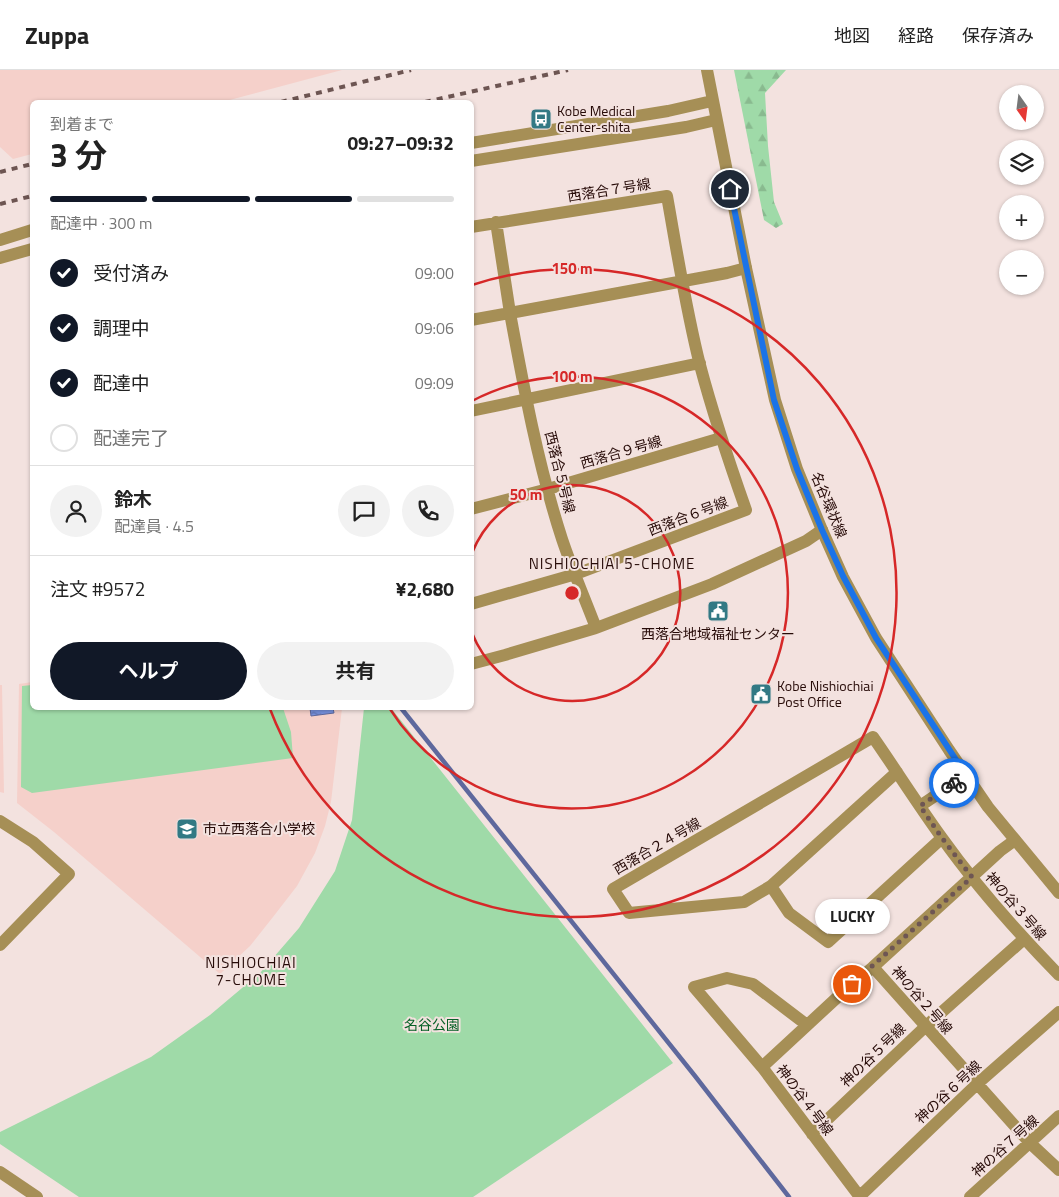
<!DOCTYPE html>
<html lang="ja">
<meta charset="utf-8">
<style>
:root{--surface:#fff;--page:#f2f2f2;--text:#222;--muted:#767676;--line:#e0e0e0;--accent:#111827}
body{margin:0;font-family:"Titillium Web","Noto Sans JP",sans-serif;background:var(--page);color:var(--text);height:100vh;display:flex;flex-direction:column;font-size:19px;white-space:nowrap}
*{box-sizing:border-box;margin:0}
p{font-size:16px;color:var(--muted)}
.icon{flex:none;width:28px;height:28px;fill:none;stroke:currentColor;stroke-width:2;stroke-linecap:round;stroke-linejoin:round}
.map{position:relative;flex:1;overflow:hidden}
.panel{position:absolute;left:30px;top:30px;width:444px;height:610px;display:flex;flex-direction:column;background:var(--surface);border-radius:8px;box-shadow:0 1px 4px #0004}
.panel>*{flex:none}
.needle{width:32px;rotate:166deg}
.buttons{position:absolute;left:999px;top:15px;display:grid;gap:10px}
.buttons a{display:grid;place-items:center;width:45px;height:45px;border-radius:50%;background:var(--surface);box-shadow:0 1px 4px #0004;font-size:25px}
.pin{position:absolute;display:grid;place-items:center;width:42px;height:42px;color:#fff;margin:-21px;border:2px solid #fff;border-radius:50%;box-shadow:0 1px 5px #0007}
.courier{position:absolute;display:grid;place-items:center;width:50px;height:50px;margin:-25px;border:4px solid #1a73e8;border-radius:50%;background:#fff;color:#222;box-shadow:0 1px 6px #0007}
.bubble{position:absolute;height:35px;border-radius:18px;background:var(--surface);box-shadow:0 1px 4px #0004;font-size:16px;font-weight:700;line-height:35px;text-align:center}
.headline em{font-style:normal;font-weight:700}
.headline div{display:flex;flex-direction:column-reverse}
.headline{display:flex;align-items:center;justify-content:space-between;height:85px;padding:0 20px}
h1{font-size:32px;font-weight:700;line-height:38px}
.bar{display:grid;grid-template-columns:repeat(4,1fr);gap:8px 5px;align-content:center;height:60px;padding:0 20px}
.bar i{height:6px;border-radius:4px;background:var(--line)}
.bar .current{background:var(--accent)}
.bar p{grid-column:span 4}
.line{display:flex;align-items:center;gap:12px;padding:0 20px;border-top:1px solid var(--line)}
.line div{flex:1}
.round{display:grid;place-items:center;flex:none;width:52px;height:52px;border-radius:26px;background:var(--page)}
ol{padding:0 20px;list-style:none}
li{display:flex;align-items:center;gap:15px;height:55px}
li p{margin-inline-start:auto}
li .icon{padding:5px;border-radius:50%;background:var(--accent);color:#fff;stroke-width:4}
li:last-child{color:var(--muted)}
li i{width:28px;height:28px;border:2px solid var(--line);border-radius:50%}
.button{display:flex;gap:10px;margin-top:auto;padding:10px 20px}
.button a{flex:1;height:58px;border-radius:30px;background:var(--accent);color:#fff;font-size:20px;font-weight:700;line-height:58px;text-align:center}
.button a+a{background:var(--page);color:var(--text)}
header{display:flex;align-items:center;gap:30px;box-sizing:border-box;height:70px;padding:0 25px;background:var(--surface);border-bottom:1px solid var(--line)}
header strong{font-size:24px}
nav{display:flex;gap:28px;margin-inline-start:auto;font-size:18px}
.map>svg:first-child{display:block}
.built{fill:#f5d0ca}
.forest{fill:url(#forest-firs)}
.green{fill:#9fdaa8}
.water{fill:url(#water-ripples);stroke:#5e689d}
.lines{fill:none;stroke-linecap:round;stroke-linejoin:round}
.stream{stroke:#5e689d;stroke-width:4.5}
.minor{stroke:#a68f56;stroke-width:12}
.tertiary{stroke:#a68f56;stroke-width:12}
.rail{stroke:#6d5552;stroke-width:4;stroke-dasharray:6 6;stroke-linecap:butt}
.done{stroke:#6e5653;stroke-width:5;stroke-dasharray:0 9}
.route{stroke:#1a73e8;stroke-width:6}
.ring{fill:none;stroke:#d62828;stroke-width:2.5}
.labels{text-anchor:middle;stroke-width:4;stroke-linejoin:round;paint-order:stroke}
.poi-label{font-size:14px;fill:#260a07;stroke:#f3e2df;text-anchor:start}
.street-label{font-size:14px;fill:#260a07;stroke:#f3e2df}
.park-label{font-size:14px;fill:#076127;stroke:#f3e2df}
.neighbourhood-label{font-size:15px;letter-spacing:1px;fill:#260a07;stroke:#f3e2df}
.centre{fill:#d62828;stroke:#f3e2df;stroke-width:2.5}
.ring-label{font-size:15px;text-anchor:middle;font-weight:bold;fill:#d62828;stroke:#f3e2df;stroke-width:4;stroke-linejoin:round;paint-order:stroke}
</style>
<header>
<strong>Zuppa</strong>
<nav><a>地図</a><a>経路</a><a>保存済み</a></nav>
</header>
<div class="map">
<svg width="1059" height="1127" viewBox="0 0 1059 1127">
<defs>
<pattern id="forest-firs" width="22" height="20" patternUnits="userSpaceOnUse" patternTransform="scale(1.25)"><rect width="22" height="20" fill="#9fdaa8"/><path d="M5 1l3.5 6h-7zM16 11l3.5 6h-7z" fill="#89ba8f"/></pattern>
<pattern id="water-ripples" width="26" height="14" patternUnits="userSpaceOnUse" patternTransform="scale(1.25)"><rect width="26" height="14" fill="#7690dd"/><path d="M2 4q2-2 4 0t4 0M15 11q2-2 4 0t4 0" fill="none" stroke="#6174b1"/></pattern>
</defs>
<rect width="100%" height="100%" fill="#f3e2df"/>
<!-- built -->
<path class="built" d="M 0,0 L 342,0 L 222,32 L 32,32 L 32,84 L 13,89 L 0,77 Z
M 32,612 L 32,638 L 342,638 L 331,732 L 325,756 L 315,783 L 297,816 L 273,847 L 250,876 L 220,904 L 54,762 L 17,733 L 19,614 Z
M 0,615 L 2,615 L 4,723 L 0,722 Z"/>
<!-- forest -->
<path class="forest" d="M 734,0 L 786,0 L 765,23 L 768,76 L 774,132 L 783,154 L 776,158 L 764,150 Z"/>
<!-- green -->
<path class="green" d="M 32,615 L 32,638 L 283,638 L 291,662 L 293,688 L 32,723 L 21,717 L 22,616 Z
M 364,638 L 391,638 L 673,993 L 473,1127 L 79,1127 L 0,1074 L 0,1062 L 151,987 L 210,945 L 260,903 L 299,858 L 335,801 L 352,750 Z"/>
<!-- water -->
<path class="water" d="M 310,638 L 333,638 L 334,643 L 311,646 Z"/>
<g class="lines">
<!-- stream -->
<path class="stream" d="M 401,638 L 695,1006 L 789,1127"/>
<!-- minor -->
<path class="minor" d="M 471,157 L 667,126 C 677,182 686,240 700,295 C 713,344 729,392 746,440 L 576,504 L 471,534
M 746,198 L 727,203 L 510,243 C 524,319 538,395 562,469 C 572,499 585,529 596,558 L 712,514 L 806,471 L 822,460
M 471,250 L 510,243 L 496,152
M 471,341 L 700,293
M 471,439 L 548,419 L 721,368
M 471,594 L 505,585 L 596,558
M 897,702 L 771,816 L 744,832 L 629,843 L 613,819 L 873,667 C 896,700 918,735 942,768 C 977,817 1017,862 1059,905
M 920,736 L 966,705
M 0,751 L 33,772 L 69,804 L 0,875
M 1015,770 L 1000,781 L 873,897 L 1030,1073 L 1059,1100
M 771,816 L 789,843 L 828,872 L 942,768
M 762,997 L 694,917 L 727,908 L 753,914 L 807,955
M 812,1064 L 925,957 L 1024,869
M 860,1126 L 977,1014 L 1059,942
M 860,1127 L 762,997 L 842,923 L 873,897
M 970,1127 L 1059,1046"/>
<!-- tertiary -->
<path class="tertiary" d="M 707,0 L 746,198 L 775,330 L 797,399 L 822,460 L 843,507 L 876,568 L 949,680 L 988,737 L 1059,823
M 471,73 L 668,41 L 712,31
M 471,91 L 686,57 L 716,50
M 0,170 L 32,160
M 0,188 L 32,179
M 0,1102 L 37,1127"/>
<!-- rail -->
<path class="rail" d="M 281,32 L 411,0
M 425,32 L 568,0
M 0,102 L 32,94
M 0,134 L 32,126"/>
</g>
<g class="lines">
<!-- done -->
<path class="done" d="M 852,914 L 972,807 L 942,768 L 920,736 L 954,713"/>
<!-- route -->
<path class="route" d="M 730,119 L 774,330 L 797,399 L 822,460 L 843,506 L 876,568 L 966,705 L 954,713"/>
</g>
<!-- distance rings -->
<g class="ring">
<path d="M472 483A108 108 0 1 1 472 563"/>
<path d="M472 331A216 216 0 1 1 390 639"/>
<path d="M472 215A324 324 0 1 1 270 639"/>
</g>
<!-- icons -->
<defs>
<g id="bus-square" transform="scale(1.125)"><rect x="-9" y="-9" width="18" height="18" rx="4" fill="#327984" stroke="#f3e2df"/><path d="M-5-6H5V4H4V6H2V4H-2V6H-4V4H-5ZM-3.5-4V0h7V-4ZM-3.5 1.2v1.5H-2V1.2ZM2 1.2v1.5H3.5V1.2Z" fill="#fff"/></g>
<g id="civic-square" transform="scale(1.125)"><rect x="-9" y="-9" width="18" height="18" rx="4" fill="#327984" stroke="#f3e2df"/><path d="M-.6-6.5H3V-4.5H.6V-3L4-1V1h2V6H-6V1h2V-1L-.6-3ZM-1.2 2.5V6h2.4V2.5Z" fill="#fff"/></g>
<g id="school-square" transform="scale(1.125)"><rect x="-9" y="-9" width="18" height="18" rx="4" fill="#327984" stroke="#f3e2df"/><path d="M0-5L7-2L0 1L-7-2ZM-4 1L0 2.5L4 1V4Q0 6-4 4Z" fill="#fff"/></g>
</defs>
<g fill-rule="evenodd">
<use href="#bus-square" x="541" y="49"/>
<use href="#civic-square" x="718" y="541"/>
<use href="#civic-square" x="761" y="624"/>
<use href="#school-square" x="187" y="759"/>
</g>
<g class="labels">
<!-- poi labels -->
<g class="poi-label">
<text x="557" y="46">Kobe Medical<tspan x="557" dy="16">Center-shita</tspan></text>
<text x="718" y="569" text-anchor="middle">西落合地域福祉センター</text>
<text x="777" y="621">Kobe Nishiochiai<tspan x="777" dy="16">Post Office</tspan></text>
<text x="203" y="764">市立西落合小学校</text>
</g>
<!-- street labels -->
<g class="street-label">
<text transform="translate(609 120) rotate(-9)" y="5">西落合７号線</text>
<text transform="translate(621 382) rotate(-16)" y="5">西落合９号線</text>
<text transform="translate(560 402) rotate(76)" y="5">西落合５号線</text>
<text transform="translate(829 435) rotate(67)" y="5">名谷環状線</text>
<text transform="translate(688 446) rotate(-21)" y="5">西落合６号線</text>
<text transform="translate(657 776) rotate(-30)" y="5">西落合２４号線</text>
<text transform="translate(1016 836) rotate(49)" y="5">神の谷３号線</text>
<text transform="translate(922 930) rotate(49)" y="5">神の谷２号線</text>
<text transform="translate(873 985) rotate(-44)" y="5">神の谷５号線</text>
<text transform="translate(948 1022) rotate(-43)" y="5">神の谷６号線</text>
<text transform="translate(805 1030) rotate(53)" y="5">神の谷４号線</text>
<text transform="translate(1005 1076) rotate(-42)" y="5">神の谷７号線</text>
</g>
<!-- park labels -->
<g class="park-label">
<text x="432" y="960">名谷公園</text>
</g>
<!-- neighbourhood labels -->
<g class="neighbourhood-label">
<text x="612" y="499">NISHIOCHIAI 5-CHOME</text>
<text x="251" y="898">NISHIOCHIAI<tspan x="251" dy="17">7-CHOME</tspan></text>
</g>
</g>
<circle cx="572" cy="523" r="8" class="centre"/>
<g class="ring-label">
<text x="572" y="204">150 m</text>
<text x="572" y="312">100 m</text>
<text x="526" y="430">50 m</text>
</g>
</svg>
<div class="buttons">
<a><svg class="needle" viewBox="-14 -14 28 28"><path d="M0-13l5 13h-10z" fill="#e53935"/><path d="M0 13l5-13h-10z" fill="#767676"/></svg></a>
<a><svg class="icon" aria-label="layers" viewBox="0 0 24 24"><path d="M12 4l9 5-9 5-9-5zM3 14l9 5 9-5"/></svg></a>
<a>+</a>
<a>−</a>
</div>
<div class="pin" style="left:852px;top:914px;background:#ea580c"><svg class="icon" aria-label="bag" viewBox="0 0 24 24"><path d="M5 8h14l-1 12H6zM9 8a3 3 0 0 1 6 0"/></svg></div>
<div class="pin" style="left:730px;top:119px;background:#1f2937"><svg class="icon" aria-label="home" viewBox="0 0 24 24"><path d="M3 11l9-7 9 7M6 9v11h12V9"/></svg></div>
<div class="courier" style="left:954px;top:713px"><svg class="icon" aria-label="bike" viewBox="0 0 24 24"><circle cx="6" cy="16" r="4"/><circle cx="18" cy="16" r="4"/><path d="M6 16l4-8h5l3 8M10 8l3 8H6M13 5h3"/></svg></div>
<div class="bubble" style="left:815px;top:829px;width:75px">LUCKY</div>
<section class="panel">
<div class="headline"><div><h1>3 分</h1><p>到着まで</p></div><em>09:27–09:32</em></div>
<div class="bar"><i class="current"></i><i class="current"></i><i class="current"></i><i></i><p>配達中 · 300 m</p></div>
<ol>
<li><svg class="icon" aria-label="check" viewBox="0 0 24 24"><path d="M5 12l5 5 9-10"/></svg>受付済み<p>09:00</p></li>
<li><svg class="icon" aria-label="check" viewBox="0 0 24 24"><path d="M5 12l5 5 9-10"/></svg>調理中<p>09:06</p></li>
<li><svg class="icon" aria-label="check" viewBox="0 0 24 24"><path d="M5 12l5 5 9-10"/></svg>配達中<p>09:09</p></li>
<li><i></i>配達完了</li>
</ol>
<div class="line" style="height:90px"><a class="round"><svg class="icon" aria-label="person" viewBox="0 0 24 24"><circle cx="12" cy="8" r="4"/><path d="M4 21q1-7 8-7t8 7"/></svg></a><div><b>鈴木</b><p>配達員 · 4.5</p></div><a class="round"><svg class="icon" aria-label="chat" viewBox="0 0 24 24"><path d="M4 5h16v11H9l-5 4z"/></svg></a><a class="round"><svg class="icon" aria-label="phone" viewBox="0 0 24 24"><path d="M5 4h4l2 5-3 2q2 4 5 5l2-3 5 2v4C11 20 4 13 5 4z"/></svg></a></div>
<div class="line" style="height:65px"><div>注文 #9572</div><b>¥2,680</b></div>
<div class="button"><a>ヘルプ</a><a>共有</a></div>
</section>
</div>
